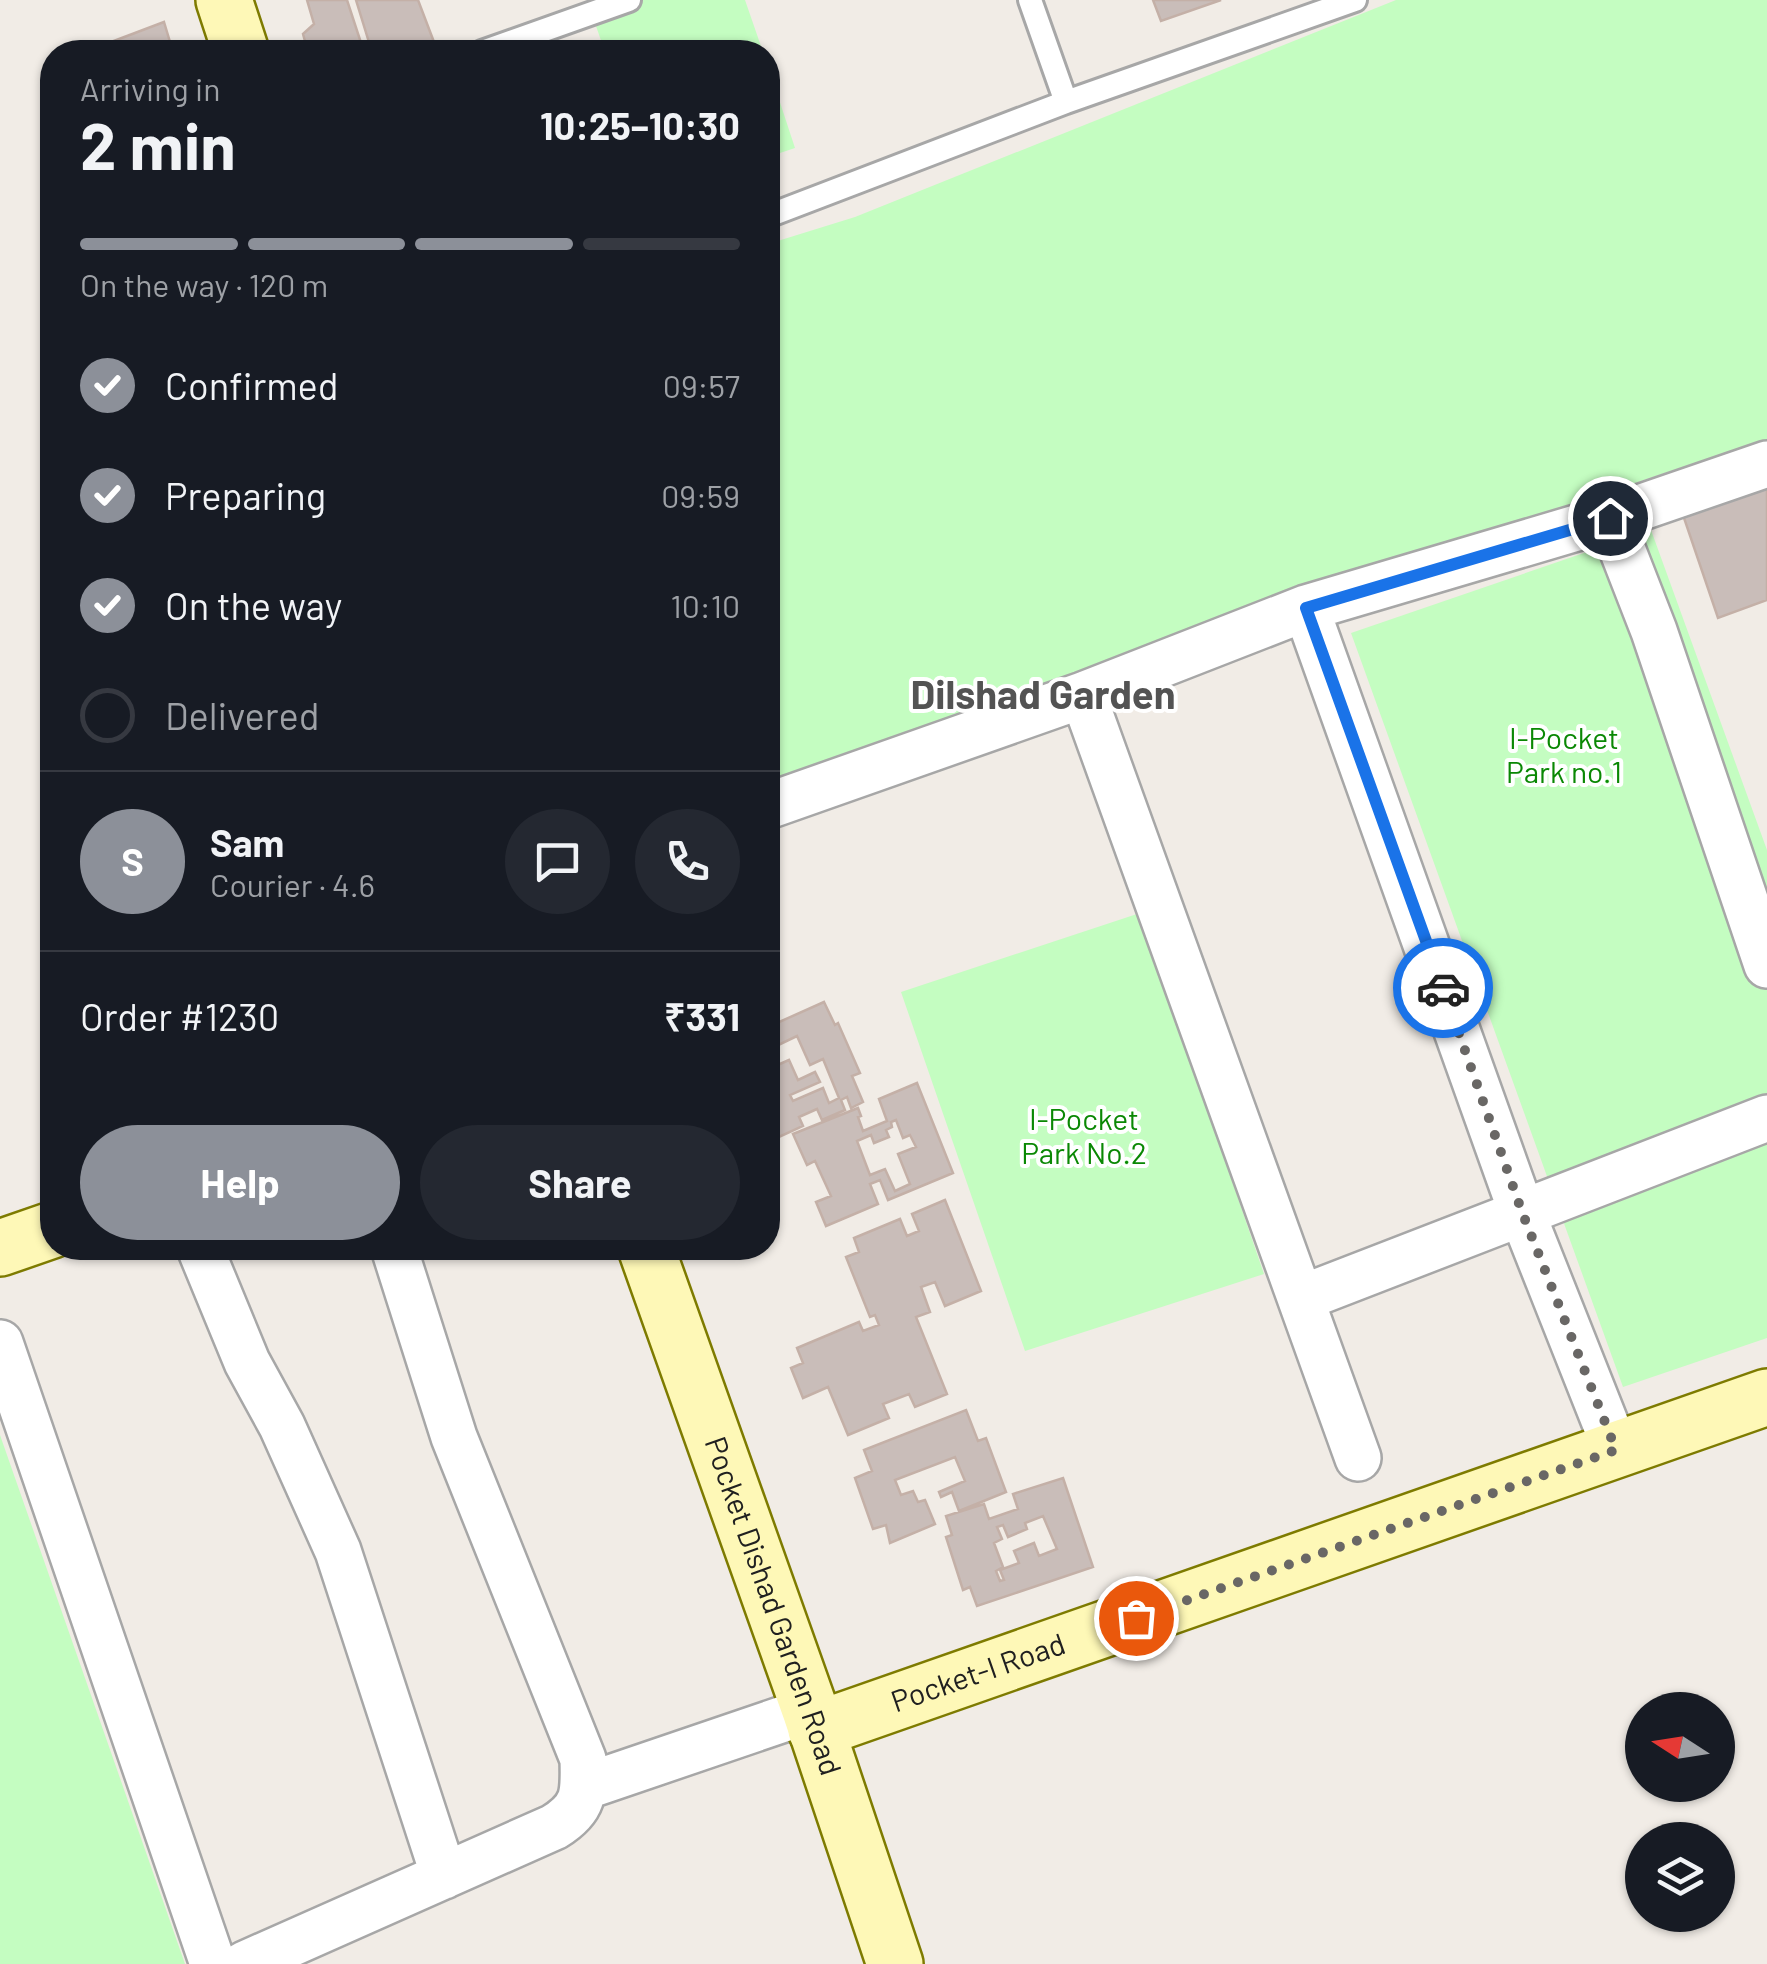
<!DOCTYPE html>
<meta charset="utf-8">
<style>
:root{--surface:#171b24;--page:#242831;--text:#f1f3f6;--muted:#9ea1a6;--line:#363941;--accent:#8c9099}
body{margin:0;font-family:Barlow,sans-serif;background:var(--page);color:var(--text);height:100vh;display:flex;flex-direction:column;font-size:38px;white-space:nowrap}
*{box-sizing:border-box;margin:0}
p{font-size:32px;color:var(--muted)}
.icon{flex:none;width:55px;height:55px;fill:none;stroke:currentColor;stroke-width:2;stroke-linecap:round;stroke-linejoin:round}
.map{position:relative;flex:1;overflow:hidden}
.side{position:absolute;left:40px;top:40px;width:740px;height:1220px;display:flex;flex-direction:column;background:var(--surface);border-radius:40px;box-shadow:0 2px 8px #0004}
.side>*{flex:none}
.needle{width:65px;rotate:282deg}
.buttons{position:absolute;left:1625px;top:1692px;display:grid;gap:20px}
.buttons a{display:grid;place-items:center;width:110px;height:110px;border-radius:50%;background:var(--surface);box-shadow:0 2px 8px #0004;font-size:50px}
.pin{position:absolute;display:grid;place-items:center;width:85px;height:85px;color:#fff;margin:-42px;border:5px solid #fff;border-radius:50%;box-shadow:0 2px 10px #0007}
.courier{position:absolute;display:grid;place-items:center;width:100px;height:100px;margin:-50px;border:8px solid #1a73e8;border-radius:50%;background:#fff;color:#222;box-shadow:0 2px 12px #0007}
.head em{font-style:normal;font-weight:700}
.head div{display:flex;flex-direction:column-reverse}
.head{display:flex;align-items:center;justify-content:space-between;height:170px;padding:0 40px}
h1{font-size:65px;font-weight:700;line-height:75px}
.bar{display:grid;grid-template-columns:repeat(4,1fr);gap:15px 10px;align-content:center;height:120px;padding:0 40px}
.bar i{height:12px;border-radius:8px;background:var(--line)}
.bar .selected{background:var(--accent)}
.bar p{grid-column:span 4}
.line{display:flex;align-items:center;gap:25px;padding:0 40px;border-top:2px solid var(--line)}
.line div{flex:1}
.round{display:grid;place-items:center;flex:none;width:105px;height:105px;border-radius:52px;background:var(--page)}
ol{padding:0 40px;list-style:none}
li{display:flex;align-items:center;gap:30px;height:110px}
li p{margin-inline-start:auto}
li .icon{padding:10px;border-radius:50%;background:var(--accent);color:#fff;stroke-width:4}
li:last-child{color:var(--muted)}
li i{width:55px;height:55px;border:5px solid var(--line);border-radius:50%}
.cta{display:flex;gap:20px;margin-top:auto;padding:20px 40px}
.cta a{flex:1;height:115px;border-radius:60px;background:var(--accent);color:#fff;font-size:40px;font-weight:700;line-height:115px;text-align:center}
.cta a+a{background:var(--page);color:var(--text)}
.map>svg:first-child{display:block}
.park{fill:#c4fdc1}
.building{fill:#c9bdb9;stroke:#c4b0a7;stroke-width:2.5;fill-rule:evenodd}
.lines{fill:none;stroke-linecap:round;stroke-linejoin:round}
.lane-casing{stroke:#a7a7a7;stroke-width:28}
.street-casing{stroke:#a7a7a7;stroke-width:50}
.secondary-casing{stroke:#7e7b00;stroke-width:60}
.lane{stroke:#fff;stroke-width:22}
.street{stroke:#fff;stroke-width:45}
.secondary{stroke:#fef8b7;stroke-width:55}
.done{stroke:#696765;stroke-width:10;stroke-dasharray:0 18}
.route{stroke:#1a73e8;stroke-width:12}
.labels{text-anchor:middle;stroke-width:8;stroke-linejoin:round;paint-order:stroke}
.park-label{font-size:30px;fill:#0a8804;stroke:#fff}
.street-label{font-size:30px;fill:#202020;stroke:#fff}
.district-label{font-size:40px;font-weight:bold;fill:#535353;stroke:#fff}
</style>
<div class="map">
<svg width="1767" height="1964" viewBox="0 0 1767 1964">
<rect width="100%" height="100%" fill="#f1ece6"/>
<!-- park -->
<path class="park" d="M 587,0 L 745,0 L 763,52 L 605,52 Z
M 1396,0 L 1767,0 L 1767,439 L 1296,596 L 768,784 L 768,244 L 855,217 Z
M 768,66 L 795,148 L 768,157 Z
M 1651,530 L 1767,850 L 1767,1338 L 1623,1387 L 1351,633 Z
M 1140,913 L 1264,1274 L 1025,1351 L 901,992 Z
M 0,1435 L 185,1964 L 0,1964 Z"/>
<!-- building -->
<path class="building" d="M 307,0 L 347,0 L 364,52 L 308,52 L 303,34 L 314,24 Z
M 356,0 L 418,0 L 437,50 L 430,52 L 372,52 Z
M 1153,0 L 1221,0 L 1161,21 Z
M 164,22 L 173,52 L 115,52 L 111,42 Z
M 1767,483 L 1767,600 L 1718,618 L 1682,512 Z
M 824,1002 L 835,1025 L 838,1023 L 860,1073 L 852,1076 L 863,1102 L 851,1108 L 847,1097 L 841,1100 L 845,1110 L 822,1120 L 817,1109 L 799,1117 L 803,1126 L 768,1142 L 768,1055 L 773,1067 L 789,1060 L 798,1080 L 815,1072 L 820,1082 L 790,1095 L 793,1101 L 823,1088 L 829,1103 L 839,1098 L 823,1059 L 810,1065 L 797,1036 L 768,1050 L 768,1041 L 772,1039 L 768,1027 Z
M 917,1083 L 953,1173 L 888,1200 L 880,1180 L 870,1184 L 878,1204 L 826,1226 L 816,1202 L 831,1196 L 815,1161 L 807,1165 L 793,1134 L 858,1108 L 861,1116 L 858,1117 L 863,1131 L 887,1121 L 879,1099 ZM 896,1120 L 903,1138 L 910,1135 L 916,1147 L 898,1154 L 910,1184 L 895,1191 L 885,1169 L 870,1175 L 857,1141 L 871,1135 L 874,1143 L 889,1137 L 886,1130 L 892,1127 L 891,1122 Z
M 945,1200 L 981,1291 L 945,1306 L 935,1282 L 921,1287 L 930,1312 L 916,1317 L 947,1394 L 915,1407 L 909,1394 L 883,1404 L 889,1418 L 848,1435 L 828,1387 L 803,1398 L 791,1368 L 803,1363 L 797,1348 L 859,1322 L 863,1331 L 879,1325 L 875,1315 L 870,1317 L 846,1257 L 859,1252 L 854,1238 L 900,1219 L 907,1236 L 919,1231 L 912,1214 Z
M 966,1410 L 978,1441 L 986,1438 L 1006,1492 L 959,1511 L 952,1492 L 941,1497 L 939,1492 L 965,1481 L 955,1457 L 895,1480 L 901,1495 L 913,1491 L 918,1502 L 925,1500 L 935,1524 L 890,1543 L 886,1525 L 873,1529 L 855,1478 L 872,1471 L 864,1450 Z
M 1063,1478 L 1093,1567 L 977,1606 L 970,1587 L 963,1590 L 946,1537 L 952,1535 L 946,1516 L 984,1504 L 989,1519 L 1018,1509 L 1013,1494 ZM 1043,1516 L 1057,1549 L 1039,1556 L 1034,1543 L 1014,1551 L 1019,1563 L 1000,1570 L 1004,1580 L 1000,1581 L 996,1571 L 1003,1567 L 994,1543 L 1002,1539 L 997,1527 L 1003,1525 L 1008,1537 L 1027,1529 L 1025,1523 Z"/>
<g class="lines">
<!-- lane casing -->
<g class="lane-casing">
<path id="lane" d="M 482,52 L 629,0
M 1066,102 L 1355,0
M 768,216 L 1066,102 L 1030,0"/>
</g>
<!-- street casing -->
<g class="street-casing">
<path id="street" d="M 1610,518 L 1654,631 L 1767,965
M 1306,608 L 1522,1213 L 1616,1450
M 1083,695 L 1358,1458
M 768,806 L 1083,695 L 1306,608 L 1610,518 L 1767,464
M 200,1248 L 247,1362 L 282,1426 L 338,1551 L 444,1876
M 1302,1298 L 1767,1118
M 0,1343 L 213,1964
M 584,1787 L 810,1710
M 245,1964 L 554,1827 C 585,1808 584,1793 583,1759 L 454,1437 L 394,1248"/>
</g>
<!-- secondary casing -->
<g class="secondary-casing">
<g id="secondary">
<path d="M 224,0 L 241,52"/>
<path d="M 0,1248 L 52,1230"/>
<path id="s1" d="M 646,1248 L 810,1710 L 895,1964"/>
<path id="s2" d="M 816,1730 L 1767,1397"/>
</g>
</g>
<!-- lane -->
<use href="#lane" class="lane"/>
<!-- street -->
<use href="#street" class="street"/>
<!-- secondary -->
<use href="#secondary" class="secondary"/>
</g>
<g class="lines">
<!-- done -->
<path class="done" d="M 1136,1618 L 1616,1450 L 1522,1212 L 1443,988"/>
<!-- route -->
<path class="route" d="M 1443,988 L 1306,608 L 1610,518"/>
</g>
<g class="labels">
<!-- park labels -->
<g class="park-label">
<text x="1564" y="749">I-Pocket<tspan x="1564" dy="34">Park no.1</tspan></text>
<text x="1084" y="1130">I-Pocket<tspan x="1084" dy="34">Park No.2</tspan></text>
</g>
<!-- street labels -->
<g class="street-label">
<text dy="10" stroke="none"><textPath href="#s1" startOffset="380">Pocket Dishad Garden Road</textPath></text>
<text dy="10" stroke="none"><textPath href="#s2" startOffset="172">Pocket-I Road</textPath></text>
</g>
<!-- district labels -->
<g class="district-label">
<text x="1043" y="709">Dilshad Garden</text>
</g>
</g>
</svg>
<div class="buttons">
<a><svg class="needle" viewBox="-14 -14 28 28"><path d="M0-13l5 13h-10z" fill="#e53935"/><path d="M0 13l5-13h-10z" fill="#9ea1a6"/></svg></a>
<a><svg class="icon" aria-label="layers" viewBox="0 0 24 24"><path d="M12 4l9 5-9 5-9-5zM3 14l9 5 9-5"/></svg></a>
</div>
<div class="pin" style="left:1136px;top:1618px;background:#ea580c"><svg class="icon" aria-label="bag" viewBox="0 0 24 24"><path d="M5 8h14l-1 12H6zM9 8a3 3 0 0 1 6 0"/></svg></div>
<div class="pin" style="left:1610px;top:518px;background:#1f2937"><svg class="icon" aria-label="home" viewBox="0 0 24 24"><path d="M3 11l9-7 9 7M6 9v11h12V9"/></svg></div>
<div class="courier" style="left:1443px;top:988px"><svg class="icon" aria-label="car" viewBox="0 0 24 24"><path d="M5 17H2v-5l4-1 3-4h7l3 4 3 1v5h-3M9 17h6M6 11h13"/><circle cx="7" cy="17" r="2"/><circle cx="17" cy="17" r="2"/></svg></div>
<section class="side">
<div class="head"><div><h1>2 min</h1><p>Arriving in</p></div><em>10:25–10:30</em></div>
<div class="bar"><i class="selected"></i><i class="selected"></i><i class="selected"></i><i></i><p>On the way · 120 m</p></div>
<ol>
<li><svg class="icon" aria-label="check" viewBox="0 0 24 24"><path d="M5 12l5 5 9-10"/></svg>Confirmed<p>09:57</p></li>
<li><svg class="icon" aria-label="check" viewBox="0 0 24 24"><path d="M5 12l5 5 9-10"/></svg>Preparing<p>09:59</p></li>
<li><svg class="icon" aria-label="check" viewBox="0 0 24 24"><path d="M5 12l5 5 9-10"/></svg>On the way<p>10:10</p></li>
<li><i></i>Delivered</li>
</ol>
<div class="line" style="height:180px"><b class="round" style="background:var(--accent);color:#fff">S</b><div><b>Sam</b><p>Courier · 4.6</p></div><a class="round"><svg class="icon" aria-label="chat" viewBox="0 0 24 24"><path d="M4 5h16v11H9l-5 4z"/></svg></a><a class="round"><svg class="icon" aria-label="phone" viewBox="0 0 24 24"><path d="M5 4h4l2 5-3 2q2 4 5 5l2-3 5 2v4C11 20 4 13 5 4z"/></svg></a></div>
<div class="line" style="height:130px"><div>Order #1230</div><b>₹331</b></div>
<div class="cta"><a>Help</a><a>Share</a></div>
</section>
</div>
